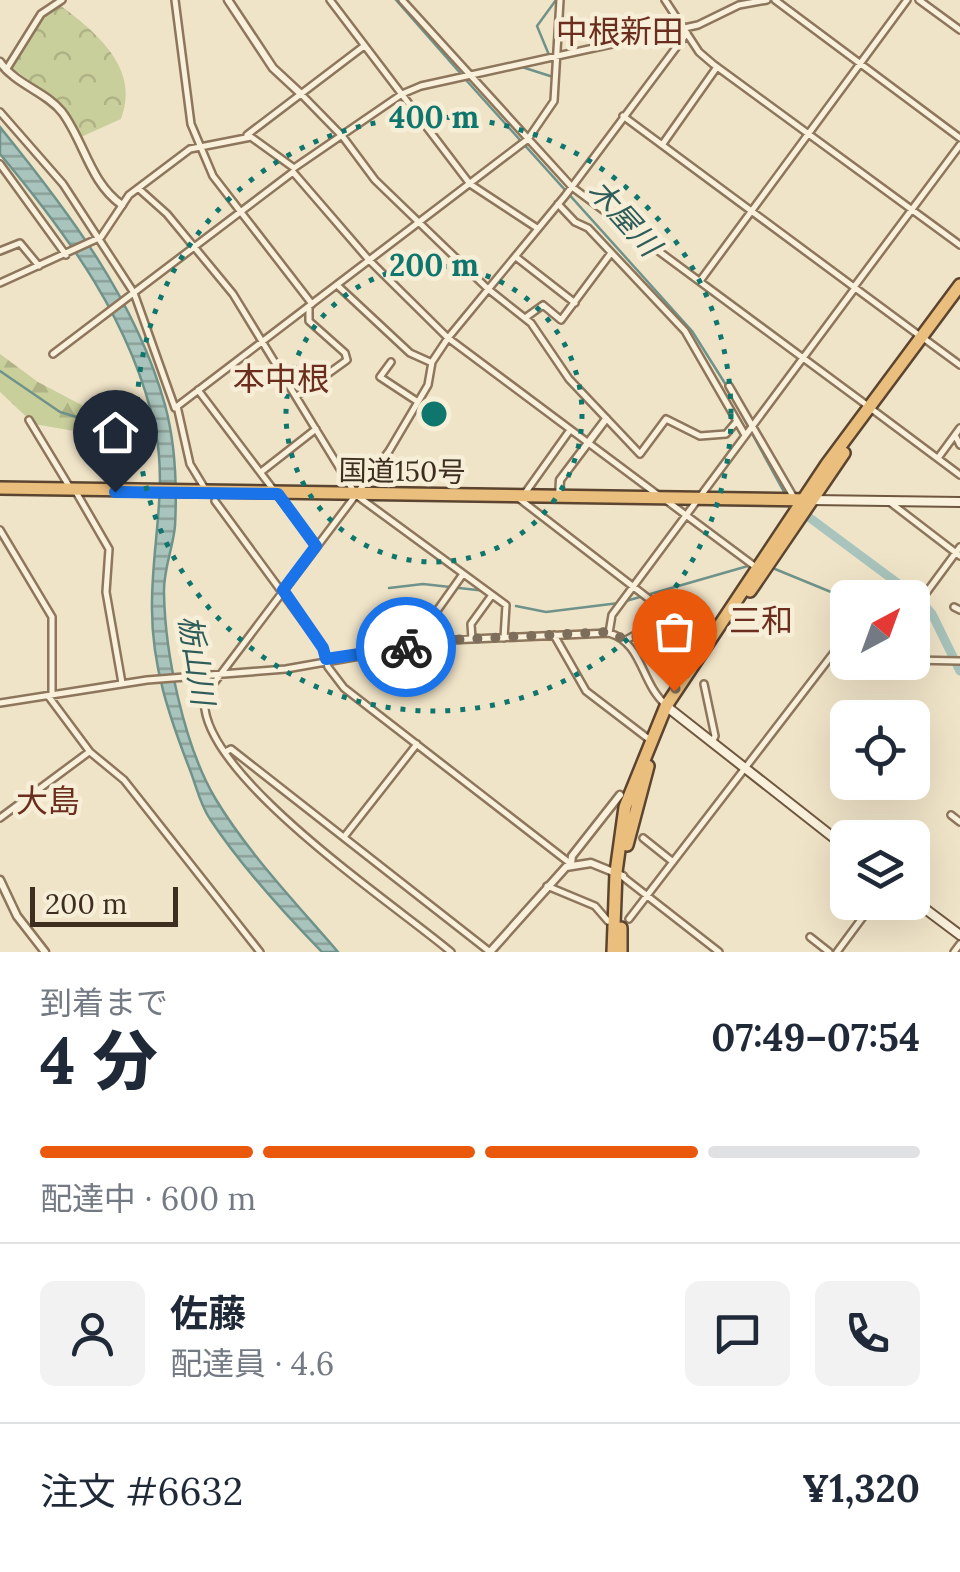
<!DOCTYPE html>
<html lang="ja">
<meta charset="utf-8">
<style>
:root{--surface:#fff;--page:#f2f2f3;--text:#1f2937;--muted:#747a83;--line:#e0e1e3;--accent:#ea580c}
body{margin:0;font-family:Lora,"Noto Sans JP",serif;background:var(--page);color:var(--text);height:100vh;display:flex;flex-direction:column;font-size:38px;white-space:nowrap}
*{box-sizing:border-box;margin:0}
p{font-size:32px;color:var(--muted)}
.icon{flex:none;width:55px;height:55px;fill:none;stroke:currentColor;stroke-width:2;stroke-linecap:round;stroke-linejoin:round}
.map{position:relative;height:952px;overflow:hidden}
.side{display:flex;flex-direction:column;background:var(--surface);flex:1}
.side>*{flex:none}
.needle{width:65px;rotate:41deg}
.tools{position:absolute;left:830px;top:580px;display:grid;gap:20px}
.tools a{display:grid;place-items:center;width:100px;height:100px;border-radius:15px;background:var(--surface);box-shadow:0 10px 40px #0002;font-size:50px}
.scale{position:absolute;left:30px;bottom:25px;width:148px;box-sizing:border-box;padding-left:10px;border:5px solid #3d2e20;border-top:0;font-size:28px;line-height:35px;white-space:nowrap;color:#3d2e20;-webkit-text-stroke:8px #f7eed8;paint-order:stroke}
.pin{position:absolute;display:grid;place-items:center;width:85px;height:85px;color:#fff;margin:-102px -42px;border-radius:50% 50% 50% 0;rotate:-45deg;box-shadow:0 0 10px #0007}
.pin .icon{rotate:45deg}
.courier{position:absolute;display:grid;place-items:center;width:100px;height:100px;margin:-50px;border:8px solid #1a73e8;border-radius:50%;background:#fff;color:#222;box-shadow:0 2px 12px #0007}
.summary em{font-style:normal;font-weight:800}
.summary div{display:flex;flex-direction:column-reverse}
.summary{display:flex;align-items:center;justify-content:space-between;height:170px;padding:0 40px}
h1{font-size:65px;font-weight:800;line-height:75px}
.bar{display:grid;grid-template-columns:repeat(4,1fr);gap:15px 10px;align-content:center;height:120px;padding:0 40px}
.bar i{height:12px;border-radius:8px;background:var(--line)}
.bar .selected{background:var(--accent)}
.bar p{grid-column:span 4}
.line{display:flex;align-items:center;gap:25px;padding:0 40px;border-top:2px solid var(--line)}
.line div{flex:1}
.round{display:grid;place-items:center;flex:none;width:105px;height:105px;border-radius:15px;background:var(--page)}
.map>svg:first-child{display:block}
.forest{fill:url(#forest-firs)}
.park{fill:url(#park-crowns)}
.water{fill:url(#water-rules);stroke:#6f938a;stroke-width:2.5}
.lines{fill:none;stroke-linecap:round;stroke-linejoin:round}
.stream{stroke:#6f938a;stroke-width:2.5}
.river{stroke:#a9c4bc;stroke-width:9}
.minor-casing{stroke:#8d765c;stroke-width:10}
.tertiary-casing{stroke:#8d765c;stroke-width:11}
.secondary-casing{stroke:#6f573f;stroke-width:12}
.trunk-casing{stroke:#5b4430;stroke-width:16}
.minor{stroke:#faf1dc;stroke-width:5}
.tertiary{stroke:#faf1dc;stroke-width:6}
.secondary{stroke:#faf1dc;stroke-width:8}
.trunk{stroke:#eabe7c;stroke-width:11}
.done{stroke:#7c6e5b;stroke-width:10;stroke-dasharray:0 18}
.route{stroke:#1a73e8;stroke-width:12}
.ring{fill:none;stroke:#0f766e;stroke-width:5;stroke-dasharray:5 10}
.labels{text-anchor:middle;stroke-width:9;stroke-linejoin:round;paint-order:stroke}
.street-label{font-size:28px;fill:#3d2e20;stroke:#f7eed8}
.water-label{font-size:30px;font-style:italic;fill:#2f5d5a;stroke:#f7eed8}
.quarter-label{font-size:32px;fill:#6b2e1e;stroke:#f7eed8}
.centre{fill:#0f766e;stroke:#f7eed8;stroke-width:5}
.ring-label{font-size:30px;text-anchor:middle;font-weight:bold;fill:#0f766e;stroke:#f7eed8;stroke-width:9;stroke-linejoin:round;paint-order:stroke}
</style>
<div class="map">
<svg width="960" height="952" viewBox="0 0 960 952">
<defs>
<pattern id="forest-firs" width="22" height="20" patternUnits="userSpaceOnUse" patternTransform="scale(2.5)"><rect width="22" height="20" fill="#c9cf9b"/><path d="M5 1l3.5 6h-7zM16 11l3.5 6h-7z" fill="#aeb285"/></pattern>
<pattern id="park-crowns" width="20" height="18" patternUnits="userSpaceOnUse" patternTransform="scale(2.5)"><rect width="20" height="18" fill="#c9cf9b"/><path d="M2 6a3 3 0 1 1 6 0M12 15a3 3 0 1 1 6 0" fill="none" stroke="#aeb285"/></pattern>
<pattern id="water-rules" width="6" height="5" patternUnits="userSpaceOnUse" patternTransform="scale(2.5)"><rect width="6" height="5" fill="#a9c4bc"/><path d="M0 2.5h6" fill="none" stroke="#8ba098"/></pattern>
</defs>
<rect width="100%" height="100%" fill="#f0e4c8"/>
<!-- forest -->
<path class="forest" d="M 0,354 L 38,382 L 108,419 L 108,437 L 34,424 L 0,392 Z"/>
<!-- park -->
<path class="park" d="M 61,6 C 96,32 141,69 121,119 L 81,137 L 65,108 L 11,67 L 40,18 Z"/>
<!-- water -->
<path class="water" d="M 0,127 C 68,211 136,300 165,405 C 175,442 177,488 175,526 C 173,548 163,571 164,593 C 165,654 184,745 215,798 C 248,853 296,903 338,952 L 322,952 C 282,911 241,866 210,819 C 200,805 196,785 190,770 C 169,716 152,666 152,609 C 151,547 168,489 155,428 C 132,322 68,235 0,154 Z"/>
<g class="lines">
<!-- stream -->
<path class="stream" d="M 396,0 L 461,74
M 549,55 L 537,26 L 556,0
M 522,67 L 550,76
M 466,80 L 692,331 L 726,385
M 0,371 L 60,412 L 156,441
M 732,397 L 784,492
M 429,546 L 461,568
M 775,569 L 848,599
M 468,574 L 480,583
M 389,588 L 423,584 L 486,591
M 626,601 L 748,566
M 516,606 L 546,612 L 619,603
M 914,611 L 928,608"/>
<!-- river -->
<path class="river" d="M 810,518 L 919,599 L 932,614 L 960,671"/>
<!-- minor casing -->
<g class="minor-casing">
<path id="minor" d="M 175,0 L 191,124 L 213,176 L 312,304
M 330,0 L 470,184 L 537,228
M 402,0 L 572,187 L 868,406
M 665,0 L 699,52 L 713,64 L 960,245
M 775,0 L 960,138
M 919,0 L 960,30
M 6,70 L 41,14 L 62,0
M 301,94 L 343,137 L 375,180 L 488,289 L 531,323 L 569,379 L 640,454 L 666,419 L 700,436 L 726,434 L 737,421
M 0,112 L 63,184 L 134,293 L 175,408 L 528,139 L 554,101 L 560,0
M 623,116 L 920,336
M 247,135 L 364,46
M 662,145 L 717,67
M 0,164 L 66,255
M 139,189 L 167,214 L 233,294 L 356,495 L 506,605 L 504,638
M 558,204 L 575,222 L 588,228 L 685,331 L 745,435
M 0,251 L 20,243 L 39,266
M 516,257 L 575,303
M 700,281 L 907,0
M 0,283 L 101,237 L 129,195 L 190,149 L 251,137 L 294,168 L 402,94 L 421,86 L 698,25 L 739,5 L 767,0
M 337,285 L 410,353 L 430,362
M 854,287 L 960,145
M 525,318 L 543,305 L 561,320 L 611,253
M 926,340 L 960,365
M 53,354 L 293,172 L 369,260 L 448,338 L 658,495
M 391,362 L 380,377 L 418,402
M 729,386 L 793,496
M 198,390 L 316,546
M 297,396 L 347,360 L 345,353 L 309,321 L 309,306
M 177,406 L 190,464 L 204,487
M 873,410 L 960,475
M 29,420 L 69,486
M 955,435 L 960,445
M 938,458 L 960,428
M 261,472 L 316,429
M 76,492 L 109,549 L 106,592 L 122,683
M 523,496 L 570,430
M 517,497 L 701,639
M 215,501 L 323,648 L 328,667 L 344,688 L 571,864
M 667,501 L 757,568
M 891,503 L 960,556
M 0,530 L 52,617 L 52,694
M 954,607 L 960,610
M 912,612 L 960,547
M 609,633 L 612,615 L 855,288
M 554,635 L 586,691 L 650,740
M 472,639 L 471,624 L 492,595
M 626,640 L 633,636 L 697,639
M 412,646 L 463,574
M 912,660 L 960,661
M 704,684 L 715,736 L 712,743
M 49,697 L 90,752 L 124,780 L 260,952
M 0,703 L 147,680 L 286,669 L 450,640 L 609,633 C 643,643 640,682 666,705
M 225,752 L 231,749 L 490,952
M 951,815 L 960,822
M 0,818 L 89,752
M 344,837 L 417,744
M 643,838 L 673,862
M 623,877 L 719,952
M 547,886 L 595,906 L 608,921
M 629,919 L 835,651
M 810,937 L 829,952
M 451,952 C 396,905 192,770 205,695 L 389,451 L 428,385 L 432,362 L 448,338 L 565,196 L 687,33
M 837,952 L 874,902
M 954,952 L 960,944"/>
</g>
<!-- tertiary casing -->
<g class="tertiary-casing">
<path id="tertiary" d="M 228,0 L 273,68 L 301,94
M 0,62 C 16,85 45,91 62,112 C 84,141 90,183 122,205
M 559,497 L 560,480 L 606,419
M 571,864 L 572,856 L 620,795
M 0,880 L 17,916 L 45,952
M 490,952 L 566,867 L 591,863 L 623,876"/>
</g>
<!-- secondary casing -->
<g class="secondary-casing">
<path id="secondary" d="M 812,500 L 960,502
M 666,706 L 848,849
M 912,899 L 960,935"/>
</g>
<!-- trunk casing -->
<g class="trunk-casing">
<path id="trunk" d="M 0,488 L 812,500
M 750,591 L 844,453
M 627,845 L 648,766
M 613,952 L 616,872 L 625,807 L 666,706 L 827,464 L 960,285
M 621,952 L 621,928"/>
</g>
<!-- minor -->
<use href="#minor" class="minor"/>
<!-- tertiary -->
<use href="#tertiary" class="tertiary"/>
<!-- secondary -->
<use href="#secondary" class="secondary"/>
<!-- trunk -->
<use href="#trunk" class="trunk"/>
</g>
<g class="lines">
<!-- done -->
<path class="done" d="M 406,647 L 450,640 L 609,632 L 626,640 L 633,636 L 701,639 L 706,643 L 674,691"/>
<!-- route -->
<path class="route" d="M 115,492 L 278,494 L 316,546 L 283,590 L 323,648 L 326,659 L 406,647"/>
</g>
<!-- distance rings -->
<g class="ring">
<circle cx="434" cy="414" r="148"/>
<circle cx="434" cy="414" r="297"/>
</g>
<g class="labels">
<!-- street labels -->
<g class="street-label">
<text transform="translate(402 471) rotate(1)" y="10">国道150号</text>
</g>
<!-- water labels -->
<g class="water-label">
<text transform="translate(624 218) rotate(48)" y="10">木屋川</text>
<text transform="translate(196 660) rotate(81)" y="10">栃山川</text>
</g>
<!-- quarter labels -->
<g class="quarter-label">
<text x="620" y="43">中根新田</text>
<text x="281" y="390">本中根</text>
<text x="761" y="632">三和</text>
<text x="48" y="812">大島</text>
</g>
</g>
<circle cx="434" cy="414" r="15" class="centre"/>
<g class="ring-label">
<text x="434" y="128">400 m</text>
<text x="434" y="276">200 m</text>
</g>
</svg>
<div class="tools">
<a><svg class="needle" viewBox="-14 -14 28 28"><path d="M0-13l5 13h-10z" fill="#e53935"/><path d="M0 13l5-13h-10z" fill="#747a83"/></svg></a>
<a><svg class="icon" aria-label="locate" viewBox="0 0 24 24"><circle cx="12" cy="12" r="6"/><path d="M12 2v4M12 18v4M2 12h4M18 12h4"/></svg></a>
<a><svg class="icon" aria-label="layers" viewBox="0 0 24 24"><path d="M12 4l9 5-9 5-9-5zM3 14l9 5 9-5"/></svg></a>
</div>
<div class="scale">200 m</div>
<div class="pin" style="left:674px;top:691px;background:#ea580c"><svg class="icon" aria-label="bag" viewBox="0 0 24 24"><path d="M5 8h14l-1 12H6zM9 8a3 3 0 0 1 6 0"/></svg></div>
<div class="pin" style="left:115px;top:492px;background:#1f2937"><svg class="icon" aria-label="home" viewBox="0 0 24 24"><path d="M3 11l9-7 9 7M6 9v11h12V9"/></svg></div>
<div class="courier" style="left:406px;top:647px"><svg class="icon" aria-label="bike" viewBox="0 0 24 24"><circle cx="6" cy="16" r="4"/><circle cx="18" cy="16" r="4"/><path d="M6 16l4-8h5l3 8M10 8l3 8H6M13 5h3"/></svg></div>
</div>
<section class="side">
<div class="summary"><div><h1>4 分</h1><p>到着まで</p></div><em>07:49–07:54</em></div>
<div class="bar"><i class="selected"></i><i class="selected"></i><i class="selected"></i><i></i><p>配達中 · 600 m</p></div>
<div class="line" style="height:180px"><a class="round"><svg class="icon" aria-label="person" viewBox="0 0 24 24"><circle cx="12" cy="8" r="4"/><path d="M4 21q1-7 8-7t8 7"/></svg></a><div><b>佐藤</b><p>配達員 · 4.6</p></div><a class="round"><svg class="icon" aria-label="chat" viewBox="0 0 24 24"><path d="M4 5h16v11H9l-5 4z"/></svg></a><a class="round"><svg class="icon" aria-label="phone" viewBox="0 0 24 24"><path d="M5 4h4l2 5-3 2q2 4 5 5l2-3 5 2v4C11 20 4 13 5 4z"/></svg></a></div>
<div class="line" style="height:130px"><div>注文 #6632</div><b>¥1,320</b></div>
</section>
